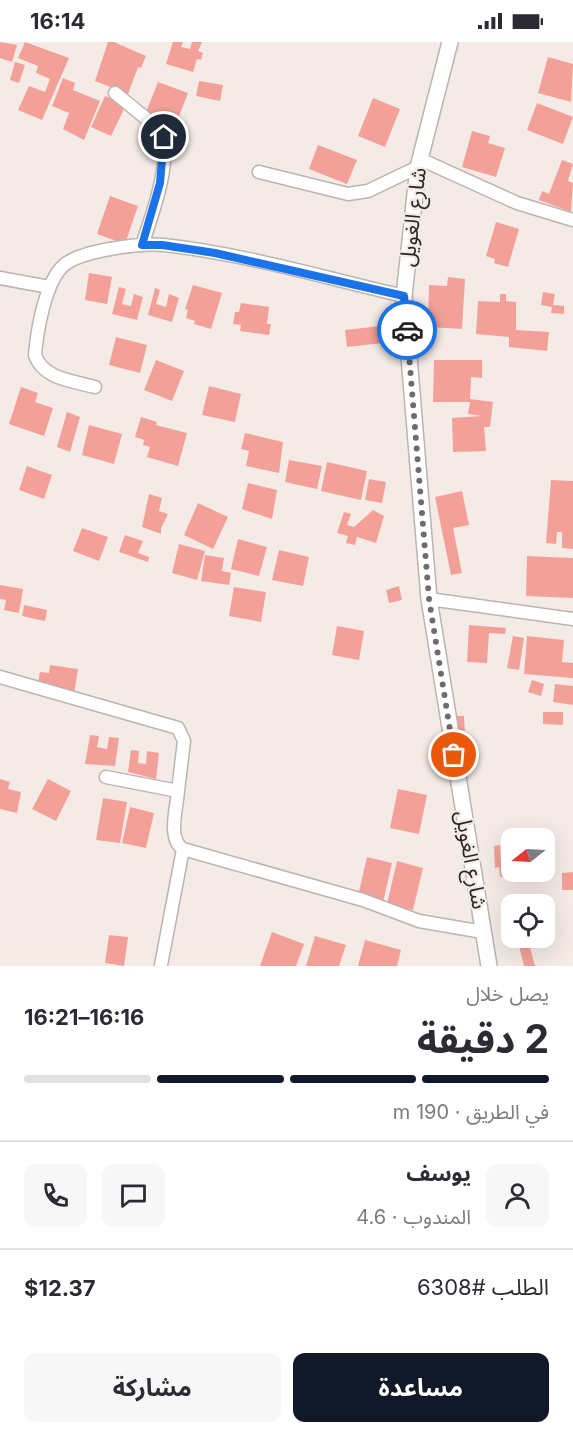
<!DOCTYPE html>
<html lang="ar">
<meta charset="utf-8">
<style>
:root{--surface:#fff;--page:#f7f7f7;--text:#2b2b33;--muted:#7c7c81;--line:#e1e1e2;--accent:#111827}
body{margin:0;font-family:Inter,"Noto Sans Arabic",sans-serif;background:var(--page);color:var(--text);direction:rtl;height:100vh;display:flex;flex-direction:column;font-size:22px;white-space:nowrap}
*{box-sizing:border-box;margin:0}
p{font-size:20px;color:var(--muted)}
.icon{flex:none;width:33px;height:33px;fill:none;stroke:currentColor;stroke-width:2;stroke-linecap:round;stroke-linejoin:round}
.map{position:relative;height:924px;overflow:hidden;direction:ltr}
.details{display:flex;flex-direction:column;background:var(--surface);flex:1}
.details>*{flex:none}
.needle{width:39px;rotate:252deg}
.buttons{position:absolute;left:501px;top:786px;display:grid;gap:12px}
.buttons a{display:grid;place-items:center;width:54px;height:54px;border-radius:12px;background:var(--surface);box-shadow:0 6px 24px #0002;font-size:30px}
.pin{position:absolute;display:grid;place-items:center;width:51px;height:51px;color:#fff;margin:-26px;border:3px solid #fff;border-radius:50%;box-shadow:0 2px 6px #0007}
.courier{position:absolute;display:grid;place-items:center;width:60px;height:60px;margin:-30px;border:4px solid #1a73e8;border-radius:50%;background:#fff;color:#222;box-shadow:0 2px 8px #0007}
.head em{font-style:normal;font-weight:700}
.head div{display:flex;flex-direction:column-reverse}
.head{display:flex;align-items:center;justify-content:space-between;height:102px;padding:0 24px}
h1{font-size:39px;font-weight:700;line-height:45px}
.bar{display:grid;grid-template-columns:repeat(4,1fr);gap:9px 6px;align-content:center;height:72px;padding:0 24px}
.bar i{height:8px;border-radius:4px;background:var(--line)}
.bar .selected{background:var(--accent)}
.bar p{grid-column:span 4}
.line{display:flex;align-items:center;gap:15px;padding:0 24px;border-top:2px solid var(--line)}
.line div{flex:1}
.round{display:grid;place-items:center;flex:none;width:63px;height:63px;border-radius:12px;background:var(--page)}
.button{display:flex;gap:12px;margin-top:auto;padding:12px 24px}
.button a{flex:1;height:69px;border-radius:12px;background:var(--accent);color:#fff;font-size:24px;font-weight:700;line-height:69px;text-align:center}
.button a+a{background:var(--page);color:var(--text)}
.status{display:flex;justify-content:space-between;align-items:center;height:42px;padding:0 30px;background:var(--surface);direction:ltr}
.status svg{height:16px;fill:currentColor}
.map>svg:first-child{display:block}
.building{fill:#f3a198}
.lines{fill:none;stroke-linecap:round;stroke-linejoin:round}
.minor-casing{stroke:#bdb4b1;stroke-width:15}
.tertiary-casing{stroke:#bdb4b1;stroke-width:18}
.minor{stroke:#fff;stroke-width:12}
.tertiary{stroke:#fff;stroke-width:15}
.done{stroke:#716c69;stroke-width:6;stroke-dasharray:0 10.8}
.route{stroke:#1a73e8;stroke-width:8}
.labels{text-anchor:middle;stroke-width:4.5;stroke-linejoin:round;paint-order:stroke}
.street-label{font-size:21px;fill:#2a2725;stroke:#f4ebe7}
</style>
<div class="status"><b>16:14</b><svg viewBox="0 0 49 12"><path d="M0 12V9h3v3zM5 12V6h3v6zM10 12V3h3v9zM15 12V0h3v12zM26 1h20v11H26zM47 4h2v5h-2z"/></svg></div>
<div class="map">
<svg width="573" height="924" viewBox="0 0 573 924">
<rect width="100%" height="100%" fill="#f4ebe7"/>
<!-- building -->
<path class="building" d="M 0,0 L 17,3 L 12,20 L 0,16 Z
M 25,0 L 69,16 L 42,78 L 18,68 L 29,44 L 45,50 L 50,37 L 36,31 L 38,24 L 18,16 Z
M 108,0 L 114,0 L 146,14 L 141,26 L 138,25 L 128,52 L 95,39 Z
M 173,0 L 183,0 L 181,5 L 190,7 L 192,0 L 202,0 L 198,9 L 203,11 L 201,18 L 197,17 L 193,30 L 166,22 Z
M 548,15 L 573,22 L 571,60 L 538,51 Z
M 15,20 L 25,23 L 19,41 L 10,38 Z
M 63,36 L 75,41 L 73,48 L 100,59 L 84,98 L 63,87 L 69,71 L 52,64 Z
M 199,39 L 223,43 L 220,59 L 196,54 Z
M 158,40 L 188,51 L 176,82 L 146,70 Z
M 105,54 L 126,63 L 111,94 L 91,85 Z
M 373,56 L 400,67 L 385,105 L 358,94 Z
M 537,61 L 573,75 L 563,102 L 527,88 Z
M 472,89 L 490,94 L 488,101 L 505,106 L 496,135 L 462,125 Z
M 318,103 L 357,118 L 347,142 L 309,127 Z
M 562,118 L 573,122 L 568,139 L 573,141 L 571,170 L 539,158 L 542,149 L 549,152 Z
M 110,154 L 138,164 L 125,202 L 97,192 Z
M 496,180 L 519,187 L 508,225 L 494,221 L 495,217 L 486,214 Z
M 89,231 L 112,235 L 107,262 L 85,258 Z
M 448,235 L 465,237 L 462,287 L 428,285 L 429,243 L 447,244 Z
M 193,243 L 222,251 L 211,287 L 194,282 L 195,279 L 186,276 L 188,268 L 185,267 Z
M 119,245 L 126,247 L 122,262 L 131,264 L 134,252 L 143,255 L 137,278 L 112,272 Z
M 155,246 L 160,248 L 156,262 L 166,265 L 169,252 L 179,256 L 172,280 L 148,273 Z
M 543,250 L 555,252 L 553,263 L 564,264 L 564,272 L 551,271 L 552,265 L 541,263 Z
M 500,252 L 506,252 L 506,259 L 516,260 L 516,288 L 549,290 L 547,309 L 509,305 L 509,295 L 476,292 L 478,259 L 500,260 Z
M 241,261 L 269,265 L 267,282 L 271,282 L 269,293 L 240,289 L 241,283 L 233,282 L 235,270 L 239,270 Z
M 381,284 L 383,301 L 347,305 L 345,288 Z
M 116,295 L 147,303 L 140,331 L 109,323 Z
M 156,318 L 184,329 L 172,359 L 144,348 Z
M 434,318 L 482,318 L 482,336 L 471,335 L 470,357 L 493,360 L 490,385 L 484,385 L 486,409 L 453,410 L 452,376 L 482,374 L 468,372 L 470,360 L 433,360 Z
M 209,344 L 241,352 L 235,380 L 202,373 Z
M 21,345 L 38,351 L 35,360 L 53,366 L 44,394 L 9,382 Z
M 67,370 L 80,375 L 70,410 L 57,405 Z
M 141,375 L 157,380 L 156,383 L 187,391 L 178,424 L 147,415 L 150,405 L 143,403 L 144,398 L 135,395 Z
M 89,383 L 122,392 L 114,422 L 82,413 Z
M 245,391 L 283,400 L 279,431 L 246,424 L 249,409 L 241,407 Z
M 289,418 L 322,424 L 317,447 L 285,440 Z
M 327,420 L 367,429 L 361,458 L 321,449 Z
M 27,424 L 52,433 L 44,457 L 19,448 Z
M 369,437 L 386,440 L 382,461 L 365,458 Z
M 551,438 L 573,439 L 573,507 L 562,506 L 562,490 L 557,490 L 556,502 L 546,501 Z
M 248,441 L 277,448 L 272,477 L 242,467 Z
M 462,449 L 469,483 L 453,486 L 462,531 L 451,533 L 435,455 Z
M 149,452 L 162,456 L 159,469 L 168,472 L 161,486 L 161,492 L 142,485 Z
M 198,461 L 228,475 L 213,507 L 184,493 Z
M 373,468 L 384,474 L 376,501 L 357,495 L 355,503 L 346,501 L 348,494 L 337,491 L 344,470 L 351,472 L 347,483 L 354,485 Z
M 82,486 L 108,495 L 99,519 L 73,509 Z
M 125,493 L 143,499 L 138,511 L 149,515 L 148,520 L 119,510 Z
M 238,497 L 267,505 L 259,534 L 231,527 Z
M 179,502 L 205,509 L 197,538 L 172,531 Z
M 279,508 L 309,515 L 303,544 L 272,538 Z
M 205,513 L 224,516 L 222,529 L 231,531 L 229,543 L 201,539 Z
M 527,514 L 573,516 L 573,556 L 526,554 Z
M 0,543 L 23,547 L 19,571 L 4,568 L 6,558 L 0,557 Z
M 399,544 L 402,558 L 389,561 L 386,548 Z
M 234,545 L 266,550 L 261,580 L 229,574 Z
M 24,563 L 47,568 L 45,579 L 22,574 Z
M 469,583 L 506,586 L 505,592 L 489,591 L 487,621 L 467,620 Z
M 337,584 L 364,589 L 359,618 L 332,613 Z
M 513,594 L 524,596 L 519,628 L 507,626 Z
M 527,594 L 564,598 L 562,620 L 573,621 L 573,636 L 524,632 Z
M 50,623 L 78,627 L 74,652 L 37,647 L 40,630 L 49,631 Z
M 532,638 L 544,642 L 541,654 L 528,650 Z
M 555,642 L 573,644 L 573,663 L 553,660 Z
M 543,670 L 563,670 L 563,683 L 543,682 Z
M 453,674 L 464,674 L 465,694 L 455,694 Z
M 90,693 L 99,694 L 97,705 L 107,707 L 109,695 L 119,696 L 115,724 L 85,722 Z
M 131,708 L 139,709 L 138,721 L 146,722 L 147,709 L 159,711 L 156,737 L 128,730 Z
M 0,737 L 10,740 L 8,747 L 21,750 L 17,771 L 0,767 Z
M 48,737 L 71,749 L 56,779 L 32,767 Z
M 398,747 L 427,753 L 419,792 L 390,786 Z
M 103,756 L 127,760 L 120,801 L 96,798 Z
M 130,765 L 154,771 L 146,806 L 122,801 Z
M 500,803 L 501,820 L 509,820 L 509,807 L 512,807 L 512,830 L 521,830 L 521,834 L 500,835 L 499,825 L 495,826 L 494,804 Z
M 367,815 L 392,821 L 383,860 L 358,854 Z
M 397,819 L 423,826 L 413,868 L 387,862 Z
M 573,830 L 573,848 L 562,848 L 562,831 Z
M 272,890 L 304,902 L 296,924 L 260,924 Z
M 109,893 L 128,895 L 124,924 L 105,921 Z
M 315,894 L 346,903 L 339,924 L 306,924 Z
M 365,898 L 401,908 L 397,924 L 358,924 Z
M 528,898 L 535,924 L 524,924 L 518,900 Z"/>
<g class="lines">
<!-- minor casing -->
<g class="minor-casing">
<path id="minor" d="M 115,51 L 159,87 C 175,113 151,176 142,203
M 420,117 L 517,161 L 573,178
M 259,130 L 348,152 L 368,149 L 418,125
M 0,236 L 49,245
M 95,345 C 73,339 43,337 35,313 C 37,289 45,241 63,224 C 80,208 141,201 164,203 C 245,212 325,236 404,254
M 429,557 L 573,577
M 0,635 L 178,686 L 184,699 L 178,749
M 106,735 L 178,749 C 177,765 167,797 183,807 L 363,858 L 419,879 L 483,890
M 161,923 L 183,807"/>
</g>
<!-- tertiary casing -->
<g class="tertiary-casing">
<path id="tertiary" d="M 450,0 L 418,125 L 404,254 L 429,557 L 489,924"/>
</g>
<!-- minor -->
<use href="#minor" class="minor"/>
<!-- tertiary -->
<use href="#tertiary" class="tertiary"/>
</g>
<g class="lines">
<!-- done -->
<path class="done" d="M 407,288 L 429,557 L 454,713"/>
<!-- route -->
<path class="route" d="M 164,95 L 160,141 L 142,203 L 162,203 L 215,211 L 404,254 L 407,288"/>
</g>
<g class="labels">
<!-- street labels -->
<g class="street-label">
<text transform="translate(413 175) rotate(-83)" y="7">شارع الغويل</text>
<text transform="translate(471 818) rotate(80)" y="7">شارع الغويل</text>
</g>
</g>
</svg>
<div class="buttons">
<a><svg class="needle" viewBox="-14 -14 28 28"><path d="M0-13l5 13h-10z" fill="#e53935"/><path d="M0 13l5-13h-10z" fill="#7c7c81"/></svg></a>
<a><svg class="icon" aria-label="locate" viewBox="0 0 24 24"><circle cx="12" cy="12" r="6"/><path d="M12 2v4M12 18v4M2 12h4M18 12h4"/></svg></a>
</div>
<div class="pin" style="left:454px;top:713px;background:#ea580c"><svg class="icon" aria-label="bag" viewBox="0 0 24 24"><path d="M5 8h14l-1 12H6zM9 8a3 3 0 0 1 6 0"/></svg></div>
<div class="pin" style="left:164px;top:95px;background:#1f2937"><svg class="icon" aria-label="home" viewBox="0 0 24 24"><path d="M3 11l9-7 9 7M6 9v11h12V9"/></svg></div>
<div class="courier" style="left:407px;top:288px"><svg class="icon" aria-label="car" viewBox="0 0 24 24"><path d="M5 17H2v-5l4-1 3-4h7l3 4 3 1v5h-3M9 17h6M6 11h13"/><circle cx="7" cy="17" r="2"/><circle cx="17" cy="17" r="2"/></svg></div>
</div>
<section class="details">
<div class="head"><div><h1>2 دقيقة</h1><p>يصل خلال</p></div><em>16:16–16:21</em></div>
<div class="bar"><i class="selected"></i><i class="selected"></i><i class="selected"></i><i></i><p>في الطريق · 190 m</p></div>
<div class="line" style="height:108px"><a class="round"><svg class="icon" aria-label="person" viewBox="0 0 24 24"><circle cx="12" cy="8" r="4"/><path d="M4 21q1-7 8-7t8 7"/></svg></a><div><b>يوسف</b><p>المندوب · 4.6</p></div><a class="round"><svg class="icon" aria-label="chat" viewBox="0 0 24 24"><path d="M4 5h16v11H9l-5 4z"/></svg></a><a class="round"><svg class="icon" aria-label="phone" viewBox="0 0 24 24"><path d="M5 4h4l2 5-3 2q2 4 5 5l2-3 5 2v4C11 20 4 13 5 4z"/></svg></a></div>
<div class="line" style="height:78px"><div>الطلب #6308</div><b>$12.37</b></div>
<div class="button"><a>مساعدة</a><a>مشاركة</a></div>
</section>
